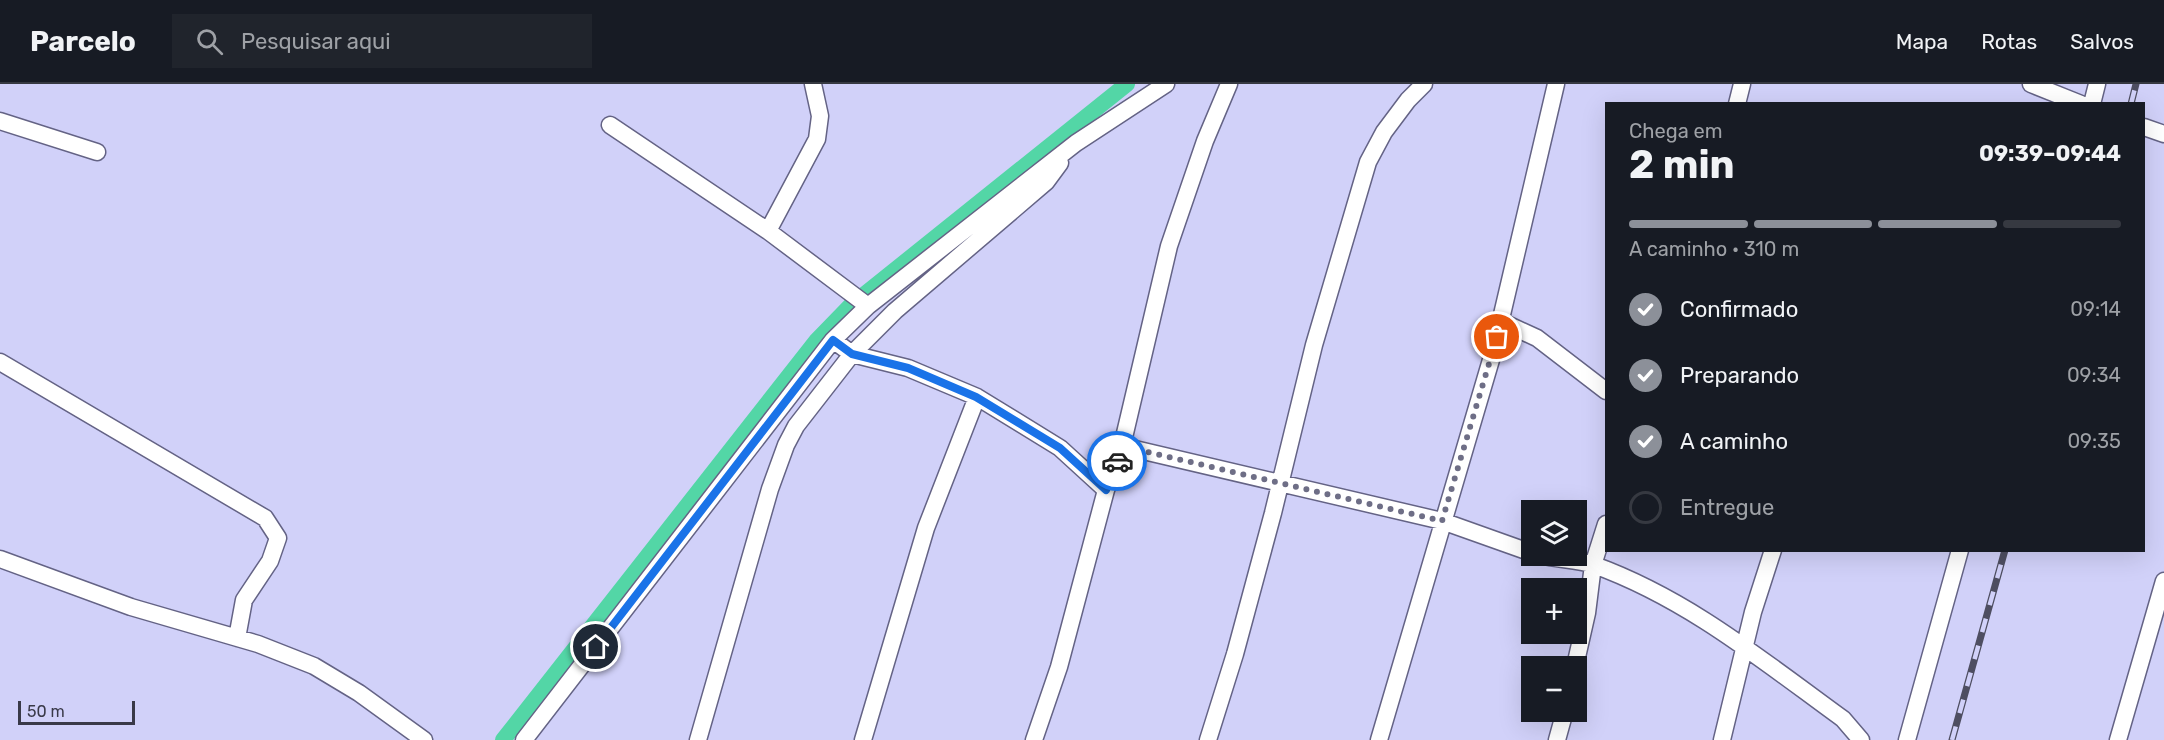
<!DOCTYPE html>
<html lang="pt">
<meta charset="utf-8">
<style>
:root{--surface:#171b24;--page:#20242c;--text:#f1f3f6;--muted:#9ea1a6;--line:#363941;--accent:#8c9099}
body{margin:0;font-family:Rubik,sans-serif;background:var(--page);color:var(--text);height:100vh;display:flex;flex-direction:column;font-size:22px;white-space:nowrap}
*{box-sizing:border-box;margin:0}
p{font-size:20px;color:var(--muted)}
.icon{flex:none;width:33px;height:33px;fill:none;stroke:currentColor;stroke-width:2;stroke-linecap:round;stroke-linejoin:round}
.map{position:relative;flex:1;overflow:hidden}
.drawer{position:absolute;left:1605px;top:18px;width:540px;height:450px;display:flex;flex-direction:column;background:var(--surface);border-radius:0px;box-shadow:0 6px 24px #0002}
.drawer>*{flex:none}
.buttons{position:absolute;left:1521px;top:416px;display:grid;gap:12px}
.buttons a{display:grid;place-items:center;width:66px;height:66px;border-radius:0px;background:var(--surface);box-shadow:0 6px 24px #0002;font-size:30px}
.scale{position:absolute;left:18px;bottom:15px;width:117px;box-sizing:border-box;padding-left:6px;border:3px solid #393948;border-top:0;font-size:16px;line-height:21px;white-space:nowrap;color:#393948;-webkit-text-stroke:4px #d1d1f9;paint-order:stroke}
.pin{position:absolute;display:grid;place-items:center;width:51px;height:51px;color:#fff;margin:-26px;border:3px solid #fff;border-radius:50%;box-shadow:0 2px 6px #0007}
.courier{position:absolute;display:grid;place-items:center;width:60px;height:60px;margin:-30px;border:4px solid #1a73e8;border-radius:50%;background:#fff;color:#222;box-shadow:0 2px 8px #0007}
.headline em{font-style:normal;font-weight:700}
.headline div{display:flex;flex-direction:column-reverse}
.headline{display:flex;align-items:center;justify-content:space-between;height:102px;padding:0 24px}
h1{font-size:39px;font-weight:700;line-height:45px}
.bar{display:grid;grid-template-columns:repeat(4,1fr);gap:9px 6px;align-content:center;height:72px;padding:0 24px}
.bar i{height:8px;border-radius:4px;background:var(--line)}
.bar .current{background:var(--accent)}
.bar p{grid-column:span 4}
ol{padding:0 24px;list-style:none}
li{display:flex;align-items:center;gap:18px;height:66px}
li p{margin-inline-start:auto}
li .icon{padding:6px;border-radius:50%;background:var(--accent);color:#fff;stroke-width:4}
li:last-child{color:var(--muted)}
li i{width:33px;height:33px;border:3px solid var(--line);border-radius:50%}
header{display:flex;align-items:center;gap:36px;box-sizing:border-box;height:84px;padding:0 30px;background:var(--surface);border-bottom:2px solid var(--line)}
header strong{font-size:28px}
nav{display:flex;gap:33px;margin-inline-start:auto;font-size:21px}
.search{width:420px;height:54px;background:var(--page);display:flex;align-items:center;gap:15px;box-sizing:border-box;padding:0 21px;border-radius:0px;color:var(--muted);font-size:22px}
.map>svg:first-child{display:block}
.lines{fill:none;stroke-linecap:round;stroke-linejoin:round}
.canal{stroke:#53d6a6;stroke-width:16}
.street-casing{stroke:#646385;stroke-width:19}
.street{stroke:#fff;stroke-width:16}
.rail-casing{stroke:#4e4e61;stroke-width:7}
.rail{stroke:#d1d1f9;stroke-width:4.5;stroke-dasharray:14;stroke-linecap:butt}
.done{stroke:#6e6e86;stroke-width:6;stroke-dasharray:0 10.8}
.route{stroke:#1a73e8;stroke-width:8}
</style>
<header>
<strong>Parcelo</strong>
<div class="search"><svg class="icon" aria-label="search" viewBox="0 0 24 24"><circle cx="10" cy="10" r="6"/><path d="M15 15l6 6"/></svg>Pesquisar aqui</div>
<nav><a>Mapa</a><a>Rotas</a><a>Salvos</a></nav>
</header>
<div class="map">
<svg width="2164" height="656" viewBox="0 0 2164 656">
<rect width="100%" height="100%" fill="#d1d1f9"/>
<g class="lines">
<!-- canal -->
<path class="canal" d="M 503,656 L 817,256 L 850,222 L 1127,0"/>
<!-- street casing -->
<g class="street-casing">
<path id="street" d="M 2031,0 L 2081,20
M 1737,20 L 1742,0
M 2092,20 L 2097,0
M 0,37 L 97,68
M 610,41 L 768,147 L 868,222
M 2144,43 L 2164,50
M 768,147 L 817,55 L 820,32 L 813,0
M 1500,237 L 1537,254 L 1606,307
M 833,256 L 852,270 L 908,284 L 977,313 L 1060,364 L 1106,406
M 0,278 L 265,434 L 278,454 L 270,477 L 244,516 L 237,554
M 1122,362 L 1442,437 L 1532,469
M 1540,471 C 1557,476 1576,475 1594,481 C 1688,515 1763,577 1843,635 L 1861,656
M 0,475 L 131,523 L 258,560 L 314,582 L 359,609 L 424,656
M 1575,582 L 1587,529 L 1593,481 L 1606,440
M 524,656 L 833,256 L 868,222 L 1076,59 L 1166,0
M 698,656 L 770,405 L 786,361 L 796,342 L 852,270 L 895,227 L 1046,98 L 1060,79
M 863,656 L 926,444 L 977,313
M 1034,656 L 1059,583 L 1106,406 L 1122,362 L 1169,162 L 1205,57 L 1229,0
M 1208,656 L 1235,570 L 1273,429 L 1314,261 L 1368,78 L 1384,48 L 1408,16 L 1424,0
M 1379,656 L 1493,269 L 1556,0
M 1557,656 L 1565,627
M 1722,656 L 1753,528 L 1773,466
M 1907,656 L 1960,466
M 2118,656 L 2164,497"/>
</g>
<!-- street -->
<use href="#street" class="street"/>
<!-- rail casing -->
<g class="rail-casing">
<path id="rail" d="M 2131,20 L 2136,0
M 1952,656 L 2005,466"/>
</g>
<!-- rail -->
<use href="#rail" class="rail"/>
</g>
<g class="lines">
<!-- done -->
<path class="done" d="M 1117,377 L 1122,362 L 1442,437 L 1497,253"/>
<!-- route -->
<path class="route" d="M 596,563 L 833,256 L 852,270 L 908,284 L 976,313 L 1060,364 L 1106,406 L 1117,377"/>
</g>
</svg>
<div class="buttons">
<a><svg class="icon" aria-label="layers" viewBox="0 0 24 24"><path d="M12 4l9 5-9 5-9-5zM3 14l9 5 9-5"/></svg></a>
<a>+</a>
<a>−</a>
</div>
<div class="scale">50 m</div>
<div class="pin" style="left:1497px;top:253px;background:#ea580c"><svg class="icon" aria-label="bag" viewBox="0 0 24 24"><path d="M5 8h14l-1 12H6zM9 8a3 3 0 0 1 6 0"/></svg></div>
<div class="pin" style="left:596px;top:563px;background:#1f2937"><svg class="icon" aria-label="home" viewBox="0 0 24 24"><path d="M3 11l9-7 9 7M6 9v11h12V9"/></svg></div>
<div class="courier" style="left:1117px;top:377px"><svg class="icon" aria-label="car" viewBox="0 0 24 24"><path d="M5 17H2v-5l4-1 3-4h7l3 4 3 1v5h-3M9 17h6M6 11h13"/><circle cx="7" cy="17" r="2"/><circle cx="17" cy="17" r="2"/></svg></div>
<section class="drawer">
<div class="headline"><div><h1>2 min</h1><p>Chega em</p></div><em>09:39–09:44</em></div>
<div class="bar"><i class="current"></i><i class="current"></i><i class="current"></i><i></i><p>A caminho · 310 m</p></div>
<ol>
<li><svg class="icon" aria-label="check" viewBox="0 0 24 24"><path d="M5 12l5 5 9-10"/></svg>Confirmado<p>09:14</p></li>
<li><svg class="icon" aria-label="check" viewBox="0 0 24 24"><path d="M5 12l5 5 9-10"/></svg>Preparando<p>09:34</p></li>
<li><svg class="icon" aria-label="check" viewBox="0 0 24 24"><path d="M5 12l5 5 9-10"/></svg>A caminho<p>09:35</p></li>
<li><i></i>Entregue</li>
</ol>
</section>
</div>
